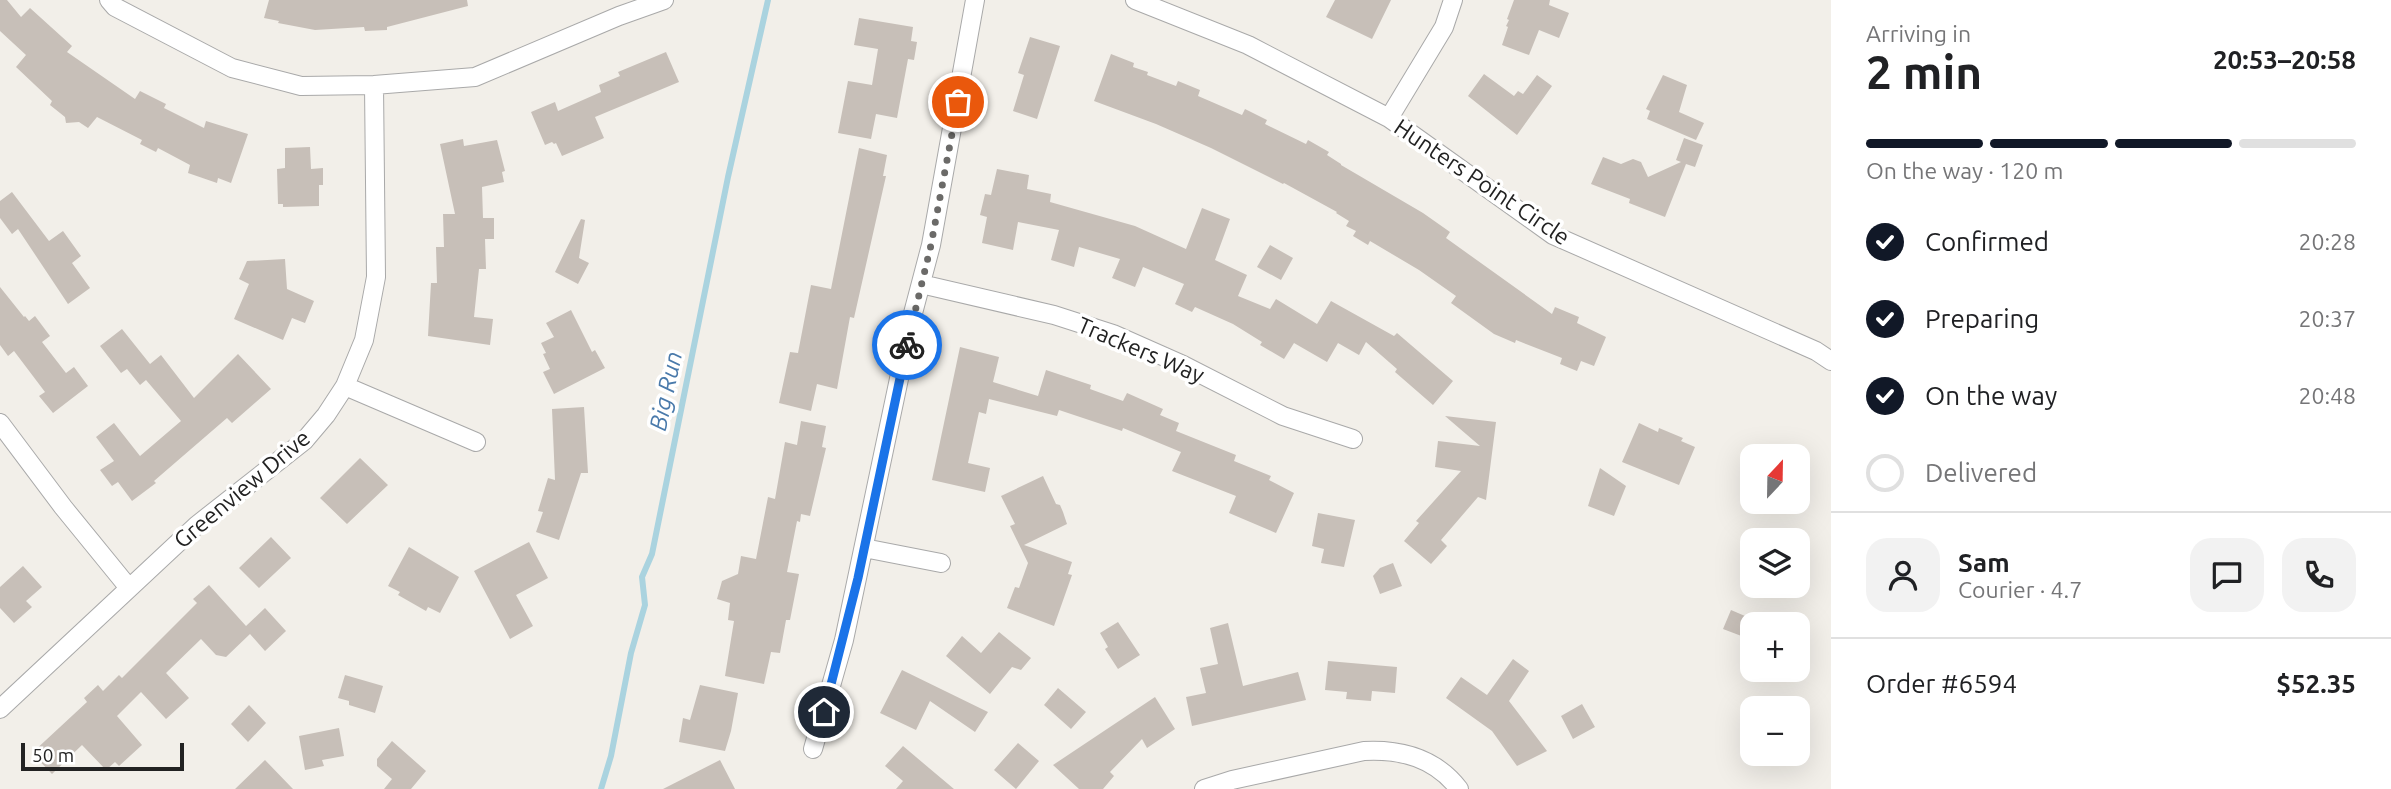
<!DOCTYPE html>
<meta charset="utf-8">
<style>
:root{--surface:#fff;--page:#f2f2f2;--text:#202124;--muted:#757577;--line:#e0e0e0;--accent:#111827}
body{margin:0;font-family:Ubuntu,sans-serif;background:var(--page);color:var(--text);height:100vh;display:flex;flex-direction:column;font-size:26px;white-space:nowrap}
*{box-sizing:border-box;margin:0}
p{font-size:23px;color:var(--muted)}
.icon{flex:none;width:38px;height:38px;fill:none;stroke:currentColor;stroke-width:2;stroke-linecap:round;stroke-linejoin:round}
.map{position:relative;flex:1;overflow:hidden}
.details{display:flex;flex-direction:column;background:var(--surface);width:560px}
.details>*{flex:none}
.needle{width:46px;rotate:22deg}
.buttons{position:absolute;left:1740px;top:444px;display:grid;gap:14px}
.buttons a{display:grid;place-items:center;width:70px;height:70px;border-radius:14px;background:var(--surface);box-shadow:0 7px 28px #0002;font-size:35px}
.scale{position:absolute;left:21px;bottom:18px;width:163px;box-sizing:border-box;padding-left:7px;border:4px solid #222;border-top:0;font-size:19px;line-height:24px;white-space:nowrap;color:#222;-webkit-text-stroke:5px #fff;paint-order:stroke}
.pin{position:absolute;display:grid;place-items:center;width:60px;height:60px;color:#fff;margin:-30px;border:4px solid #fff;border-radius:50%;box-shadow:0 2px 7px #0007}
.courier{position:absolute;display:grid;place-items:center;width:70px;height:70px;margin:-35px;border:5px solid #1a73e8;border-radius:50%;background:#fff;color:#222;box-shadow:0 2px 9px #0007}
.headline em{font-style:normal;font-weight:700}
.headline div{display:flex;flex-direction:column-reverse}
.headline{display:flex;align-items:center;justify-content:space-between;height:119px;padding:0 35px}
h1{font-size:46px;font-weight:700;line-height:52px}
.bar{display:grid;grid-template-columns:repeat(4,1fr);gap:10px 7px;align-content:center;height:84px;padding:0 35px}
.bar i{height:9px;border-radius:5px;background:var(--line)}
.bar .active{background:var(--accent)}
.bar p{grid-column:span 4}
.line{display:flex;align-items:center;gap:18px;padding:0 35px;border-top:2px solid var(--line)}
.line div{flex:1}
.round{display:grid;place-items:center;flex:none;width:74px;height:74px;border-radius:21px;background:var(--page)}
ol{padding:0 35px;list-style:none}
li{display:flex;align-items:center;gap:21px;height:77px}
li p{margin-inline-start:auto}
li .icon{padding:7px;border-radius:50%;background:var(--accent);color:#fff;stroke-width:4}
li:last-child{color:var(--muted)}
li i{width:38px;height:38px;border:4px solid var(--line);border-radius:50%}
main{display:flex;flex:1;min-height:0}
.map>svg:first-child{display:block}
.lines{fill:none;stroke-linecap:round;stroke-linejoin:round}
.stream{stroke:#aad3df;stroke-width:6}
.building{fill:#c7bfb8}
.street-casing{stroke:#a9a9a9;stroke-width:20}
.street{stroke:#fff;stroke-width:18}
.done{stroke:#6b6a68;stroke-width:7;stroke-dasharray:0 12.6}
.route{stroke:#1a73e8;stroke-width:9}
.labels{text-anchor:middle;stroke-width:7;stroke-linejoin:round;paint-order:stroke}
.street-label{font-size:23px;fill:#222;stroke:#fff}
.water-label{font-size:24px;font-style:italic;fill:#4a7aab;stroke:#fff}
</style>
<main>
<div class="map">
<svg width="1831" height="789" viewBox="0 0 1831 789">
<rect width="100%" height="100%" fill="#f2efe9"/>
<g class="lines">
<!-- stream -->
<path class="stream" d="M 601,789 L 611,756 L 631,653 L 645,605 L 642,577 L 652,554 L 728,177 L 768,0"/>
</g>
<!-- building -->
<path class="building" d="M 0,0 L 7,0 L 21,17 L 30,8 L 72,46 L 67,52 L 135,99 L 140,91 L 166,104 L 164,108 L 204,128 L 206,121 L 248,134 L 231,183 L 218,178 L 217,183 L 188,173 L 190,165 L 158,148 L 156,152 L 140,144 L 142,140 L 97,117 L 88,128 L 79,122 L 66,123 L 65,117 L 50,105 L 52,101 L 16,67 L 26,55 L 0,31 Z
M 269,0 L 467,0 L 468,6 L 387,27 L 387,30 L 365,31 L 364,27 L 315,30 L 278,23 L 279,21 L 264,18 Z
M 1335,0 L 1391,0 L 1372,39 L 1326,17 Z
M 1514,0 L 1550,0 L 1549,5 L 1569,13 L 1559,38 L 1539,30 L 1529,55 L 1502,45 L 1508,27 L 1506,26 L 1509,20 L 1507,19 Z
M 859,18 L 913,27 L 911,41 L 917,42 L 914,60 L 908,59 L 897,118 L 876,114 L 871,139 L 838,133 L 848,81 L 872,85 L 878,49 L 854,45 Z
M 1030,37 L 1060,46 L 1037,119 L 1013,111 L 1024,75 L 1018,73 Z
M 666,52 L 679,82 L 595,117 L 604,138 L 595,142 L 562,156 L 556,143 L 554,144 L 552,142 L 545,145 L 531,112 L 555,102 L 558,111 L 601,92 L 599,85 L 620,76 L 618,72 Z
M 1111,54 L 1134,63 L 1133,67 L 1148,72 L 1147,75 L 1176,86 L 1178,81 L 1200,90 L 1198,96 L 1242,115 L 1245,109 L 1267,120 L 1265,124 L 1306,144 L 1308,140 L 1329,152 L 1327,155 L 1341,164 L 1341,165 L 1423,213 L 1450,232 L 1446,238 L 1552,314 L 1555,307 L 1579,317 L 1577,323 L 1606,337 L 1594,366 L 1581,361 L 1577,371 L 1560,364 L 1562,358 L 1516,340 L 1515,343 L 1494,334 L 1451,303 L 1456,296 L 1419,270 L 1370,241 L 1368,245 L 1353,236 L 1356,231 L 1346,226 L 1349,221 L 1336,213 L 1337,212 L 1284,183 L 1283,184 L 1211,148 L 1156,124 L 1094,101 Z
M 1484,74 L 1514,96 L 1518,91 L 1523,94 L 1537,75 L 1552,86 L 1517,135 L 1468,96 Z
M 1663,75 L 1687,85 L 1679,112 L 1704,123 L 1696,140 L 1647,119 L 1650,111 L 1646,109 Z
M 1684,138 L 1703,145 L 1695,167 L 1686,164 L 1665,217 L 1629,203 L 1630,199 L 1591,184 L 1603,157 L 1621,164 L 1633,159 L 1641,162 L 1648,177 L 1681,162 L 1676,160 Z
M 463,139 L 464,146 L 497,140 L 505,171 L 502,172 L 504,182 L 482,187 L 483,218 L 494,218 L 494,239 L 485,239 L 486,269 L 479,269 L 474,317 L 493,319 L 490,345 L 428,336 L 431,283 L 437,283 L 436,247 L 444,247 L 443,214 L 455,214 L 440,144 Z
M 310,147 L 311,169 L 323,168 L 323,185 L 319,185 L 319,206 L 283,207 L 283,204 L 278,204 L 277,169 L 285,168 L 285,148 Z
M 859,148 L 887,155 L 883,176 L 886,176 L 854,318 L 850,317 L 837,389 L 817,384 L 811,411 L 779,403 L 790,352 L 798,353 L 811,285 L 831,289 Z
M 997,169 L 1029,175 L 1027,189 L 1051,194 L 1050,202 L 1135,226 L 1186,249 L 1202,208 L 1230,219 L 1215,260 L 1247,275 L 1238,296 L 1270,309 L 1276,299 L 1317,324 L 1331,301 L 1394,336 L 1397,333 L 1453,381 L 1433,405 L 1395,372 L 1397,369 L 1366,342 L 1359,355 L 1338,343 L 1327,362 L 1294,343 L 1284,359 L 1260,345 L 1262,342 L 1233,324 L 1195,307 L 1192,312 L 1175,304 L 1184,284 L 1143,267 L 1135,287 L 1112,278 L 1120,259 L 1079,247 L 1074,267 L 1051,260 L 1059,230 L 1018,222 L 1013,250 L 982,243 L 987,217 L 980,215 L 985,194 L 991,195 Z
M 12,192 L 49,241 L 63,231 L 81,256 L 72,263 L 90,288 L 68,304 L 18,229 L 12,234 L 0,218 L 0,201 Z
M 581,219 L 585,220 L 579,258 L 589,263 L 578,284 L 555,272 Z
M 1270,245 L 1293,258 L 1281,280 L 1257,267 Z
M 285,259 L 287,289 L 314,301 L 305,323 L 292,318 L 283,340 L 234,319 L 249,284 L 239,279 L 247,261 Z
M 0,287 L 24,317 L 25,316 L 29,321 L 35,316 L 50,336 L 42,342 L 66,373 L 74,367 L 88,386 L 53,413 L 39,396 L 45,392 L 14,351 L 8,356 L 0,345 Z
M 571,310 L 592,352 L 595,350 L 605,368 L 554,394 L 543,372 L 550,369 L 543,354 L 546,353 L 541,343 L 554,337 L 546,323 Z
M 122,329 L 150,364 L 161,355 L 194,398 L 238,354 L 271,389 L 232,423 L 227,418 L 154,481 L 156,483 L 132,501 L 118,482 L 112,486 L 100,470 L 114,461 L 96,437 L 114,423 L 140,456 L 181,421 L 146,380 L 140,385 L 127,369 L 121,373 L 100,346 Z
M 960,347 L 999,357 L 993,382 L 1038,396 L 1046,370 L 1091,385 L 1090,389 L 1123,401 L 1127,393 L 1163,409 L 1160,415 L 1179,423 L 1176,431 L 1236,455 L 1234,461 L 1271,476 L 1269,480 L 1294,493 L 1276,533 L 1229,513 L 1236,496 L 1172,471 L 1181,452 L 1123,428 L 1122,431 L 1059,410 L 1057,416 L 989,399 L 986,414 L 979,412 L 968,463 L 990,468 L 985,492 L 932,480 Z
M 584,407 L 588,473 L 581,473 L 559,540 L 536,532 L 543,512 L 538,511 L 548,478 L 555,480 L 552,409 Z
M 1445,416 L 1496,422 L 1486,500 L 1478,497 L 1441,540 L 1447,546 L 1431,564 L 1404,541 L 1419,523 L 1416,521 L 1461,471 L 1435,467 L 1438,441 L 1480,446 Z
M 801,421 L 826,426 L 822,447 L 826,448 L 810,516 L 801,514 L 800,522 L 797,521 L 787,572 L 799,574 L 790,620 L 786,620 L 780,653 L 771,652 L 764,684 L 725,676 L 734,621 L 728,620 L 730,603 L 717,599 L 722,581 L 738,574 L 741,556 L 756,559 L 768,497 L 775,499 L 785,442 L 797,445 Z
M 1639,423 L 1658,432 L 1659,428 L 1683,438 L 1681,441 L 1695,447 L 1679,485 L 1622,462 Z
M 360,458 L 388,485 L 347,524 L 320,498 Z
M 1600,468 L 1626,486 L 1614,516 L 1588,506 Z
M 1043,476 L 1056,504 L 1060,505 L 1063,512 L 1067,524 L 1024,545 L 1072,562 L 1068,574 L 1072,575 L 1054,626 L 1007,608 L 1015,587 L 1019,588 L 1028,563 L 1010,526 L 1015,524 L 1001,496 Z
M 1318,513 L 1355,520 L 1344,567 L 1321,563 L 1324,549 L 1312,546 Z
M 271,537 L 291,558 L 259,588 L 239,568 Z
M 529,542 L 548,578 L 516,595 L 533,626 L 510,639 L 474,571 Z
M 409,547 L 459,577 L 440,613 L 428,607 L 426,611 L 398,595 L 400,592 L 388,586 Z
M 1393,563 L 1402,586 L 1380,594 L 1373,576 L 1380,568 Z
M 23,566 L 42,587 L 26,601 L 32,607 L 14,623 L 0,608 L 0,587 Z
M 209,585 L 246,626 L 265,608 L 286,631 L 265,651 L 250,634 L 226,657 L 216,655 L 201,639 L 166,673 L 189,698 L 166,719 L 141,692 L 117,716 L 142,745 L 119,766 L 115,762 L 106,770 L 82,745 L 52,774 L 32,753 L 87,702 L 84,698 L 98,685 L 103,691 L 119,675 L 122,678 L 197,603 L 193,599 Z
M 1731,610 L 1752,619 L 1752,640 L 1723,629 Z
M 1118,622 L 1140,655 L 1118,669 L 1105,649 L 1108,647 L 1100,633 Z
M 1228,623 L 1243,686 L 1298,672 L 1306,700 L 1192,726 L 1186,697 L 1206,693 L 1200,668 L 1218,664 L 1210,628 Z
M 999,632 L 1031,658 L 1021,670 L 1012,667 L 990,694 L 946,656 L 962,636 L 981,653 Z
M 1513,659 L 1529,671 L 1509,701 L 1547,751 L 1517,766 L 1492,731 L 1446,698 L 1461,677 L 1487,695 Z
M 1328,661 L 1397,667 L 1395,693 L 1372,691 L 1371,701 L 1346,699 L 1347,692 L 1325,690 Z
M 902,670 L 988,712 L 975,732 L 930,701 L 916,730 L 880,713 Z
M 345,675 L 383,686 L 375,713 L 349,705 L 349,701 L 338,698 Z
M 700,685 L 738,693 L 731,731 L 725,751 L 679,742 L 683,718 L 690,720 Z
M 1058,688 L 1086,712 L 1071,729 L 1044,705 Z
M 1155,697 L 1175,729 L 1147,748 L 1142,739 L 1110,772 L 1114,776 L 1103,789 L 1079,789 L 1053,765 Z
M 1582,704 L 1595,727 L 1573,739 L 1561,716 Z
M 249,705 L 266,723 L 248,742 L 231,724 Z
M 339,728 L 344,756 L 322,760 L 324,766 L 305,770 L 299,736 Z
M 392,741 L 426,771 L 411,789 L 384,789 L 392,779 L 377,766 L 377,759 Z
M 1018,743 L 1039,761 L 1016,789 L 994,770 Z
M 903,746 L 929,768 L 954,789 L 896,789 L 903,781 L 885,766 Z
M 265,760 L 293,789 L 235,789 Z
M 720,760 L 735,789 L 663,789 Z"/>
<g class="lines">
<!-- street casing -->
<g class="street-casing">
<path id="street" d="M 109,0 L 115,7 L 232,68 L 301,86 L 374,85 L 475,77 L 619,16 L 664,0
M 1135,0 L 1248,45 L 1389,118 L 1553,235 L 1816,351 L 1831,361
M 1389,118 L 1444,27 L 1453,0
M 921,284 L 1054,315 L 1113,334 L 1183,365 L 1283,416 L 1353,439
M 345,386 L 476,442
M 0,423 L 63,507 L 129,588
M 864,548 L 941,563
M 0,709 L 197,525 L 304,441 L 326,415 L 345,386 L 364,340 L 376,277 L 374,85
M 813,749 L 844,640 L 912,317 L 931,245 L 975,0
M 1204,789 L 1232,780 L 1364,751 C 1402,749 1435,758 1459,789"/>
</g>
<!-- street -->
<use href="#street" class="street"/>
</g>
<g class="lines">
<!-- done -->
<path class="done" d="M 907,345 L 931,245 L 958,102"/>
<!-- route -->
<path class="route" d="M 824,712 L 858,578 L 907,345"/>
</g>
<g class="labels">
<!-- street labels -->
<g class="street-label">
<text transform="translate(1482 182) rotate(34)" y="8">Hunters Point Circle</text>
<text transform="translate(1141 350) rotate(23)" y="8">Trackers Way</text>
<text transform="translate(242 489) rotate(-40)" y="8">Greenview Drive</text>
</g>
<!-- water labels -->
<g class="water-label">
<text transform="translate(666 391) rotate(-78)" y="8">Big Run</text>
</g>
</g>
</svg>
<div class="buttons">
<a><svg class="needle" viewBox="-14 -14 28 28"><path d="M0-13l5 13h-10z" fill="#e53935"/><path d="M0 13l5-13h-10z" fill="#757577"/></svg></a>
<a><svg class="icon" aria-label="layers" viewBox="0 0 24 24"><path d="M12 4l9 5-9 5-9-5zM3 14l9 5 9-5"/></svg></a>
<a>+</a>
<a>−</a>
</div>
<div class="scale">50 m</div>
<div class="pin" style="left:958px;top:102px;background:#ea580c"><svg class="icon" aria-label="bag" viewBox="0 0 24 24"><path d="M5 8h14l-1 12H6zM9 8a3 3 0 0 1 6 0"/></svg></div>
<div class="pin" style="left:824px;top:712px;background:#1f2937"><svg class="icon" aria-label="home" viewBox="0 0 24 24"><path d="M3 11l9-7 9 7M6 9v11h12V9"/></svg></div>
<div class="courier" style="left:907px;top:345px"><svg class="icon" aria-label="bike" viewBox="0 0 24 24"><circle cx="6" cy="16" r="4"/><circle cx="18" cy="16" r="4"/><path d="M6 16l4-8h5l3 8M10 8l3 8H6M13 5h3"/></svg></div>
</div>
<section class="details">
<div class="headline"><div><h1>2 min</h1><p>Arriving in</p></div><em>20:53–20:58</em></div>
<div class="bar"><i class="active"></i><i class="active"></i><i class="active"></i><i></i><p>On the way · 120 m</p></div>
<ol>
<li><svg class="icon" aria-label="check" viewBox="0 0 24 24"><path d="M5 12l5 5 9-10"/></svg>Confirmed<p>20:28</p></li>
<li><svg class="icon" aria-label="check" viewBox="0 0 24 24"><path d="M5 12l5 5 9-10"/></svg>Preparing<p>20:37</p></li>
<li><svg class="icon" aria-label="check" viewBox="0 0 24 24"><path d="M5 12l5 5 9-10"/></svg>On the way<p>20:48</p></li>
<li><i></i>Delivered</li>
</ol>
<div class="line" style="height:126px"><a class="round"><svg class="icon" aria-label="person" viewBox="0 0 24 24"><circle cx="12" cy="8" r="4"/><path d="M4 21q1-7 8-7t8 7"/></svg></a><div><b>Sam</b><p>Courier · 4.7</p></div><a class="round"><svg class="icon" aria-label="chat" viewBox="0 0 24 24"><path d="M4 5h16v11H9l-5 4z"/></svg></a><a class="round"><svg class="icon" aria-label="phone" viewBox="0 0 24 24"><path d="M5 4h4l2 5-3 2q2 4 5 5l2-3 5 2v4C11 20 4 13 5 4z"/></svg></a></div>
<div class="line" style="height:91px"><div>Order #6594</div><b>$52.35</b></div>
</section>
</main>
